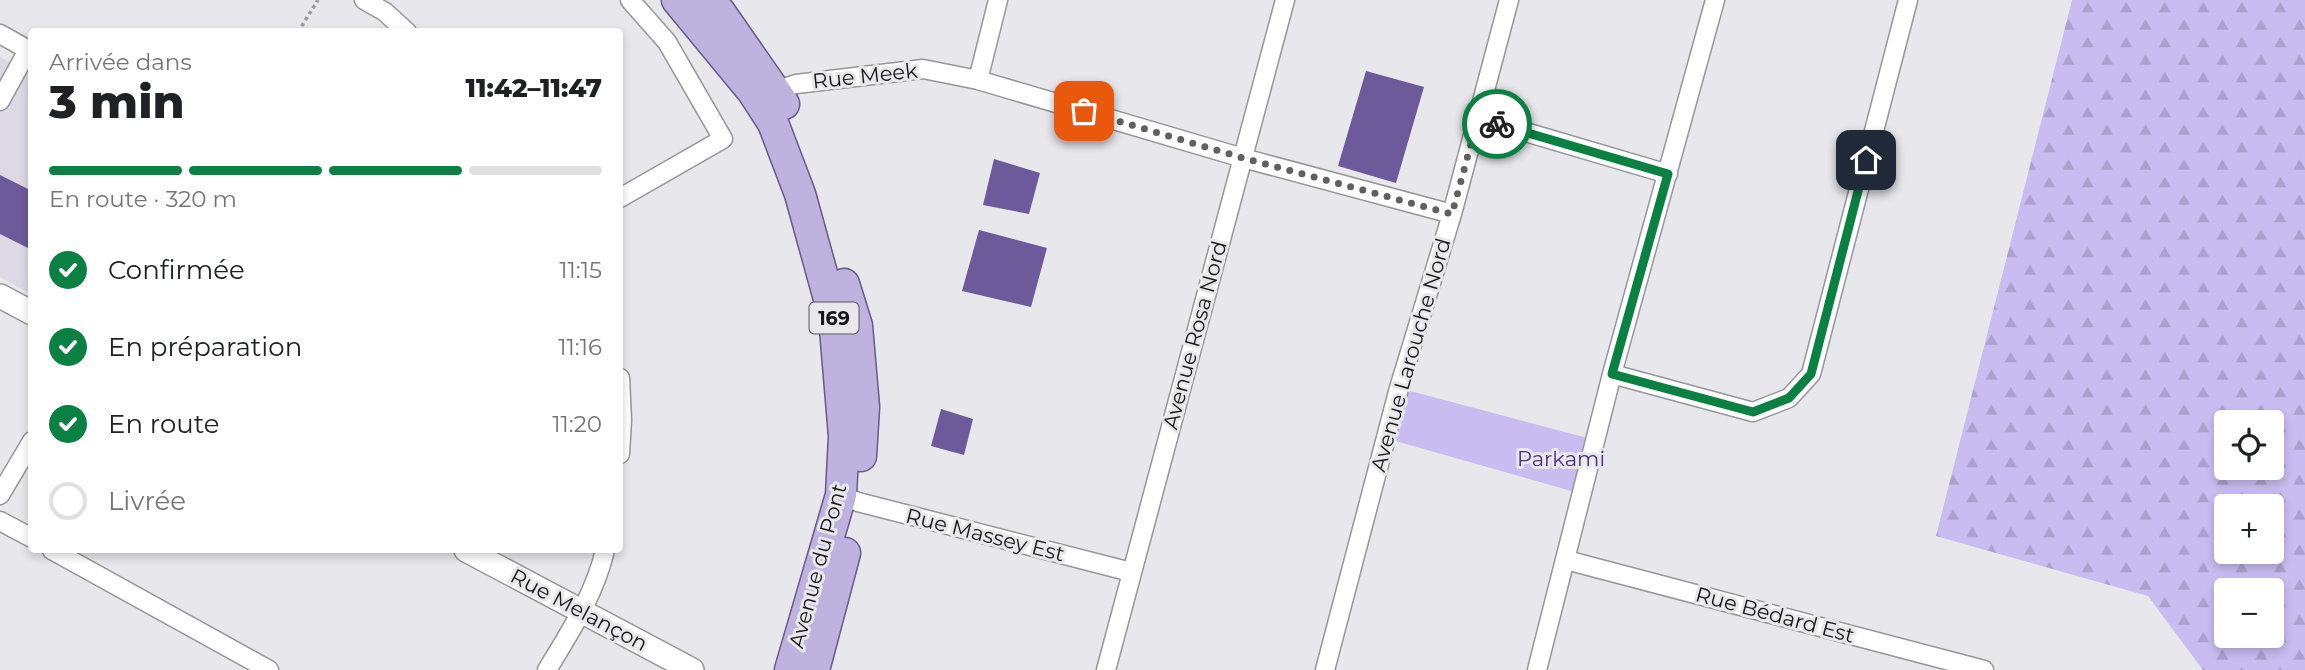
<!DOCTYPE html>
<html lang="fr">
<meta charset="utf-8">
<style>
:root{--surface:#fff;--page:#f6f6f6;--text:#202124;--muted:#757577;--line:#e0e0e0;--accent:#0b8043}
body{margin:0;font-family:Montserrat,sans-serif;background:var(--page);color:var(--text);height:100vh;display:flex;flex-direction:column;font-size:26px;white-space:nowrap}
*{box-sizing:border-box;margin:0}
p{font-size:23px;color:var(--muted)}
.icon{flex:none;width:38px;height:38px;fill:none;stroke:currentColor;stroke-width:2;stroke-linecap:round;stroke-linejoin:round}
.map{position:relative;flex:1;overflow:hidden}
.panel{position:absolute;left:28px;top:28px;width:595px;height:525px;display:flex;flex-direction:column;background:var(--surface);border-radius:7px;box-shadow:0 4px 10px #0003}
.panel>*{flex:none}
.buttons{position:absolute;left:2214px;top:410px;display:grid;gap:14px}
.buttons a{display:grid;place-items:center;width:70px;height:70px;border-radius:7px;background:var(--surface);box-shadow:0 4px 10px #0003;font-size:35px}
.pin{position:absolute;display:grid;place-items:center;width:60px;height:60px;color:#fff;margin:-30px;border-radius:14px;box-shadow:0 4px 10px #0006}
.courier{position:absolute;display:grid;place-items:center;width:70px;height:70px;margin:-35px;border:5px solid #0b8043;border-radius:50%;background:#fff;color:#222;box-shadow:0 2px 9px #0007}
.head em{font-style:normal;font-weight:800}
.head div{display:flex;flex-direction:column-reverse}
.head{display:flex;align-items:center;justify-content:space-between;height:119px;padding:0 21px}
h1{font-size:46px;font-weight:800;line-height:52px}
.bar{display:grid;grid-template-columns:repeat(4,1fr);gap:10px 7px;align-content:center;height:84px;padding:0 21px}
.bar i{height:9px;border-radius:5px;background:var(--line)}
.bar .on{background:var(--accent)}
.bar p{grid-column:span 4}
ol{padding:0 21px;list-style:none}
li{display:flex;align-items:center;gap:21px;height:77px}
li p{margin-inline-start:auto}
li .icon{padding:7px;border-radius:50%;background:var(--accent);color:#fff;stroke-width:4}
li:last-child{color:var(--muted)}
li i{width:38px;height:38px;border:4px solid var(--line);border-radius:50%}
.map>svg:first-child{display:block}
.built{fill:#dcd9e5}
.forest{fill:url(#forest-firs);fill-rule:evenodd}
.park{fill:#c9bcf1}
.building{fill:#6d5a9a}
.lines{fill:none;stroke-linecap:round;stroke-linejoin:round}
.minor-casing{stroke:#969599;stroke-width:21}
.tertiary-casing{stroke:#969599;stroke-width:26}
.primary-casing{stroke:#685a8a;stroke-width:33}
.path{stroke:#9d9c9f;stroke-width:3.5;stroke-dasharray:3.5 3.5;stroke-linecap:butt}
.minor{stroke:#fff;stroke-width:18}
.tertiary{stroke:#fff;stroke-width:23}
.primary{stroke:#beb2de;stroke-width:30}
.done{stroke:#605f62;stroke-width:7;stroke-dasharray:0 12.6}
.route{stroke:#0b8043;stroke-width:9}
.labels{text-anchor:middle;stroke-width:6;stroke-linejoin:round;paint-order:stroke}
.shield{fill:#e8e7eb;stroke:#565557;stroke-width:2}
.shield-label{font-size:19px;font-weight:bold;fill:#171618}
.street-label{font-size:21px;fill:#171618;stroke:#e8e7eb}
.park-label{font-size:21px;fill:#4c3081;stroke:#e8e7eb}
</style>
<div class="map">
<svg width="2305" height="670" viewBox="0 0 2305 670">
<defs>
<pattern id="forest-firs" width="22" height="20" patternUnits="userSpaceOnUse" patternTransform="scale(1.75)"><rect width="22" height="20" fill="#c9bcf1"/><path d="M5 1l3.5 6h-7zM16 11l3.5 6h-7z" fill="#aca1ce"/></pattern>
</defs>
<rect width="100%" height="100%" fill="#e8e7eb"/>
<!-- built -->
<path class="built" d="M 0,57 L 31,75 L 31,294 L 0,277 Z"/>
<!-- forest -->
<path class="forest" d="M 2072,0 L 2305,0 L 2305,670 L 2203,670 L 2148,596 L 1936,536 ZM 2226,422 L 2272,422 L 2272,467 L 2226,467 ZM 2226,506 L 2272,506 L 2272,551 L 2226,551 ZM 2226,590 L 2272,590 L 2272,635 L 2226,635 Z"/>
<!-- park -->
<path class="park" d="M 1399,388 L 1595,440 L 1582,494 L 1385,438 Z"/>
<!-- building -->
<path class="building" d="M 1366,71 L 1424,87 L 1396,183 L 1338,166 Z
M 994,159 L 1040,173 L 1029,214 L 983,205 Z
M 0,175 L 32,191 L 32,250 L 0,234 Z
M 979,230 L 1047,248 L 1031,307 L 962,291 Z
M 941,409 L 973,419 L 964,455 L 931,446 Z"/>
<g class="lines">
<!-- minor casing -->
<g class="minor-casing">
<path id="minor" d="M 364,0 L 385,12 L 407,32
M 0,34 L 32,52
M 978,80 L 998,0
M 767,91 L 777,90 L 796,84 L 923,69 L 978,80 L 1243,158 L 1452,214
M 0,101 L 28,50
M 1478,118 L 1668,174
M 620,198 L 723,139 L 667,42 L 630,0
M 1612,374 L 1753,412 L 1789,398 L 1811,374 L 1908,0
M 620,378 L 622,420 L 620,454
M 0,495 L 32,441
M 841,495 L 858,502 L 1131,572
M 0,521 L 32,538
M 52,550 L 269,670
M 1566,560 L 1984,670
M 547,670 C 570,632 595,594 605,550
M 1106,670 L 1285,0
M 1325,670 L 1399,388 L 1452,214 L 1509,0
M 1537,670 L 1612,374 L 1715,0"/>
</g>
<!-- tertiary casing -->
<g class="tertiary-casing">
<path id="tertiary" d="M 0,296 L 32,313
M 466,550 L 692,670"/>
</g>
<!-- primary casing -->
<g class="primary-casing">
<path id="primary" d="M 677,0 L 753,92 L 773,123 L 800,194 L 834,317 L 844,436 L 841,495 L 790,670
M 708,0 L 720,12 L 784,104
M 844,284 L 857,326 L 864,407 L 861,456
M 814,670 L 845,553"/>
</g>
<!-- path -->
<path class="path" d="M 298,32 L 318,0"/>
<!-- minor -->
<use href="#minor" class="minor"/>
<!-- tertiary -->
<use href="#tertiary" class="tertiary"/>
<!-- primary -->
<use href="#primary" class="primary"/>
</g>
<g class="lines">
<!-- done -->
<path class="done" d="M 1084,111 L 1243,158 L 1452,214 L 1478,118 L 1497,124"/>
<!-- route -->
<path class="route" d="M 1497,124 L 1668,174 L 1612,374 L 1753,412 L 1789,398 L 1811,374 L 1866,160"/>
</g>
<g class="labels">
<!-- shield labels -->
<rect class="shield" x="809.5" y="302.5" width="49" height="31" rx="5"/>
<g class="shield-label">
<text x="834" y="325">169</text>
</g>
<!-- street labels -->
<g class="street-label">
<text transform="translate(865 76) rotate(-6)" y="7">Rue Meek</text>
<text transform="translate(1195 335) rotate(-75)" y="7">Avenue Rosa Nord</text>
<text transform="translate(1411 355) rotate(-74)" y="7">Avenue Larouche Nord</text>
<text transform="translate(985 535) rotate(14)" y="7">Rue Massey Est</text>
<text transform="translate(818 566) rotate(-75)" y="7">Avenue du Pont</text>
<text transform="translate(579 610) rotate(28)" y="7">Rue Melançon</text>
<text transform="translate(1775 615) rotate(15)" y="7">Rue Bédard Est</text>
</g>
<!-- park labels -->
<g class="park-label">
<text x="1561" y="466">Parkami</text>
</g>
</g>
</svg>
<div class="buttons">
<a><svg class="icon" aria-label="locate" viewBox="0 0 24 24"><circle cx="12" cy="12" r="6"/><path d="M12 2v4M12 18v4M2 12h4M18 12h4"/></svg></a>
<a>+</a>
<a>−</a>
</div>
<div class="pin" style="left:1084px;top:111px;background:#ea580c"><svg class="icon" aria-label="bag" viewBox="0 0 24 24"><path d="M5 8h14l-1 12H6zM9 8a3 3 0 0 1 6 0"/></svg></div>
<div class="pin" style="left:1866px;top:160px;background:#1f2937"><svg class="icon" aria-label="home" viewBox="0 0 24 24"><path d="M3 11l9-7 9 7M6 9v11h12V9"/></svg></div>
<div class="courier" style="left:1497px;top:124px"><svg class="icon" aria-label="bike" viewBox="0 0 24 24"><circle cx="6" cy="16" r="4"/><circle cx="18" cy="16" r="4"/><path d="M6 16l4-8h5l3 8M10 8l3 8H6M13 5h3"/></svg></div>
<section class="panel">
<div class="head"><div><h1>3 min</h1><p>Arrivée dans</p></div><em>11:42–11:47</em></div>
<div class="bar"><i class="on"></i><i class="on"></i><i class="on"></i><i></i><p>En route · 320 m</p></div>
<ol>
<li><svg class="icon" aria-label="check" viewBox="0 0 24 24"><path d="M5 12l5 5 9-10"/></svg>Confirmée<p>11:15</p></li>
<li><svg class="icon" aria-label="check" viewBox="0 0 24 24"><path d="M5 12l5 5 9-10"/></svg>En préparation<p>11:16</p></li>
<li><svg class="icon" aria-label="check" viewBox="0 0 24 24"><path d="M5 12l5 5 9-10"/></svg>En route<p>11:20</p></li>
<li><i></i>Livrée</li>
</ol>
</section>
</div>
